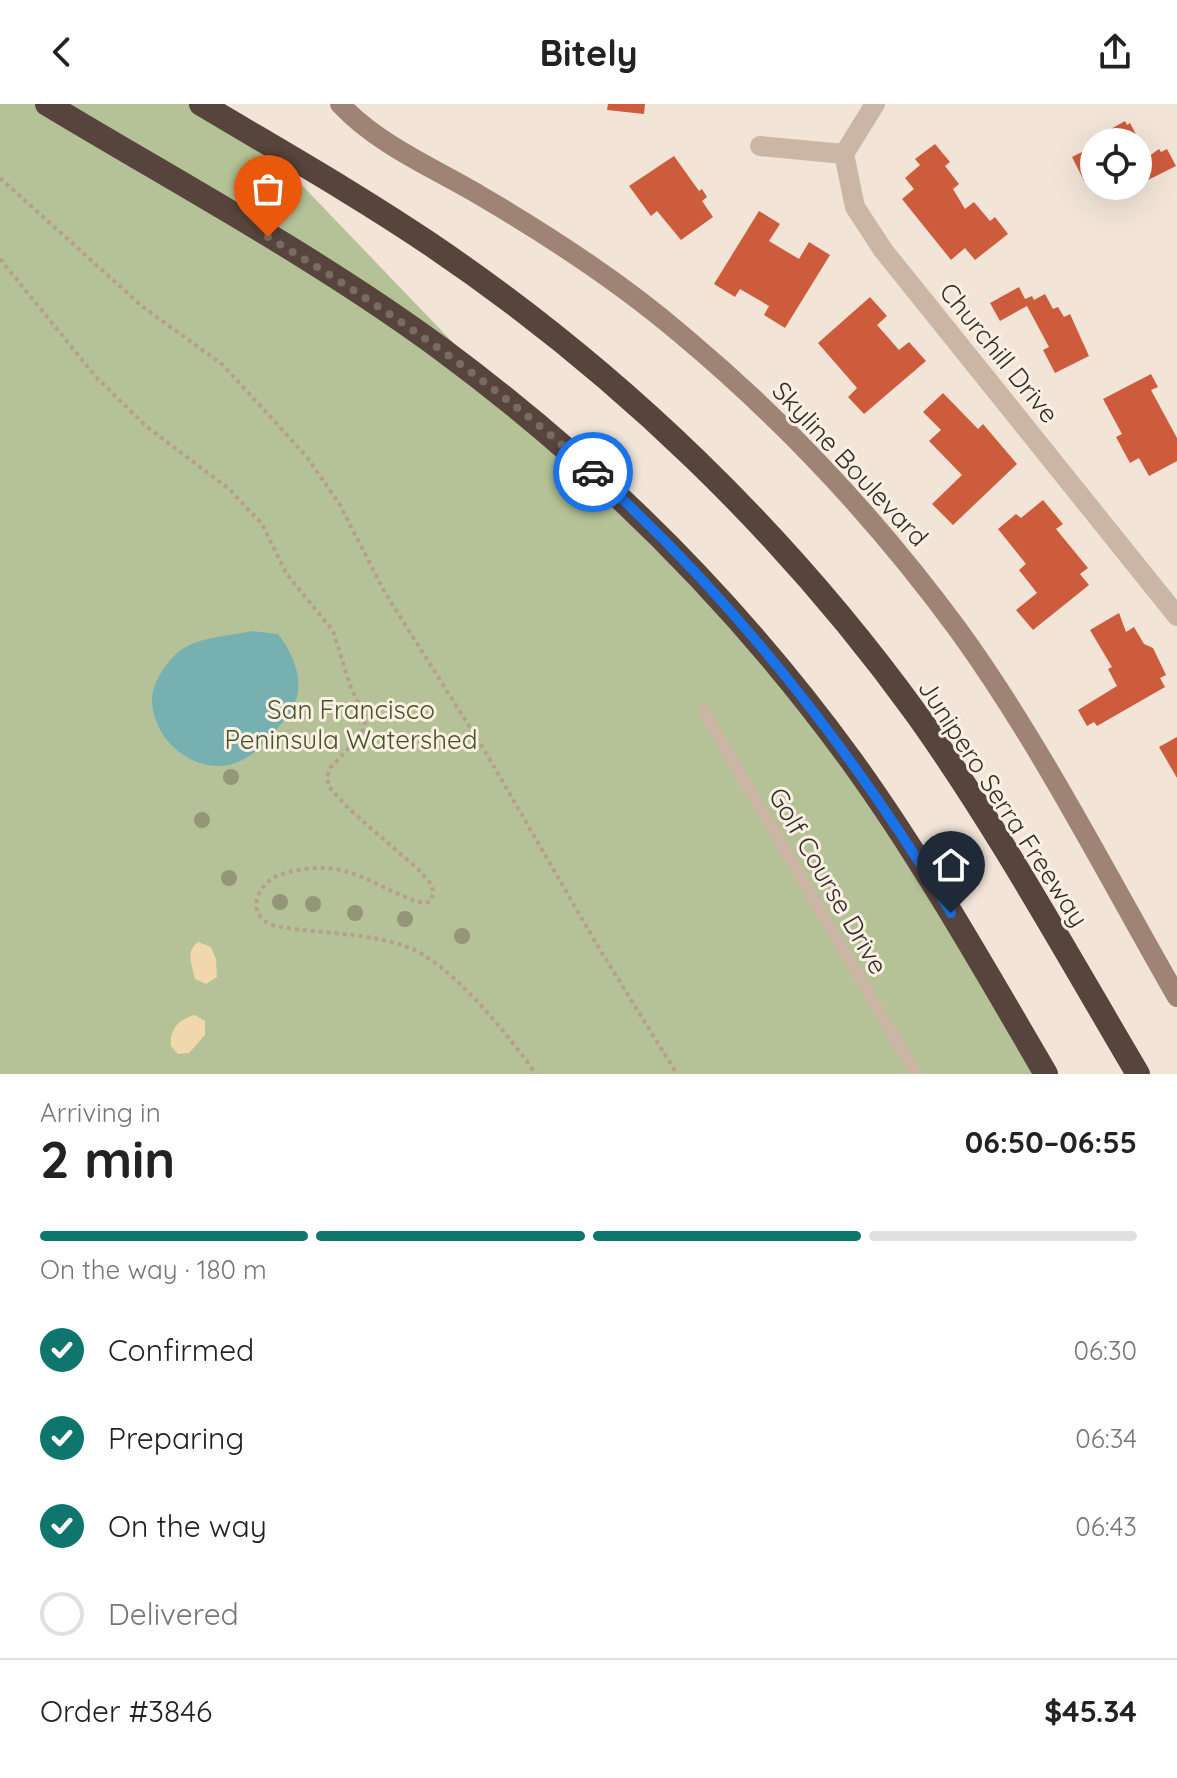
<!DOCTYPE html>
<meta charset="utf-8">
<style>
:root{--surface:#fff;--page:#f2f2f2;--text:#222;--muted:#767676;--line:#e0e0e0;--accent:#0f766e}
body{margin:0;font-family:Quicksand,sans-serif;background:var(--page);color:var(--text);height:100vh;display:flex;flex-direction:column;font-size:30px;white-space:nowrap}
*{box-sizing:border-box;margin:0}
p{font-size:26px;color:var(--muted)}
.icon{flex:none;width:44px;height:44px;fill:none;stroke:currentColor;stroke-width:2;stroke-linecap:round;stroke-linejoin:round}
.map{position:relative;height:970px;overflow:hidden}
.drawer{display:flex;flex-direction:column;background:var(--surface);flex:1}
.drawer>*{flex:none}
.buttons{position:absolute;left:1080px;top:24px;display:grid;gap:16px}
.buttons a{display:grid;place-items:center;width:72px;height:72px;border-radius:50%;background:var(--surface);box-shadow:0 8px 32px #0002;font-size:40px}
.pin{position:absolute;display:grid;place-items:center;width:68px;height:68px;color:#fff;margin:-82px -34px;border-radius:50% 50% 50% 0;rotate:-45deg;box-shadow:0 0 8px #0007}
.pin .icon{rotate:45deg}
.courier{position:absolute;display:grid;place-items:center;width:80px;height:80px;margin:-40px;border:6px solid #1a73e8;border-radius:50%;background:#fff;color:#222;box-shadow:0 2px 10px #0007}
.summary em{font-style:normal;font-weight:800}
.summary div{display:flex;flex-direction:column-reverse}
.summary{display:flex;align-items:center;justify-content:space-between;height:136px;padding:0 40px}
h1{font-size:52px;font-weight:800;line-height:60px}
.bar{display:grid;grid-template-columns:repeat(4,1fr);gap:12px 8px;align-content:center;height:96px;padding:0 40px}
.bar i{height:10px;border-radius:6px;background:var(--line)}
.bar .current{background:var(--accent)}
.bar p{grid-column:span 4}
.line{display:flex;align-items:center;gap:20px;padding:0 40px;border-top:2px solid var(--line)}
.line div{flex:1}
ol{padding:0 40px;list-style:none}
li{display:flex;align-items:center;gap:24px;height:88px}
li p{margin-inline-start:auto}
li .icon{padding:8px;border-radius:50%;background:var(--accent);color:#fff;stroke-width:4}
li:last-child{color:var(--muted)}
li i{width:44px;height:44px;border:4px solid var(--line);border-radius:50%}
header{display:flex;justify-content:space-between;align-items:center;height:104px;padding:0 40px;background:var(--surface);font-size:36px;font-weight:800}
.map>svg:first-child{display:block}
.green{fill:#b5c297}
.sand{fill:#f0d7ac}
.water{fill:#76b0b1}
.building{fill:#cd5c3c}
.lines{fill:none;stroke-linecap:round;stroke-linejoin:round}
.path{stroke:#b79f8e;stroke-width:4;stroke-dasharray:4 4;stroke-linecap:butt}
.service{stroke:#cbb5a4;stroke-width:12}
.minor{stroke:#cbb5a4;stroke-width:20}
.secondary{stroke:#9f8375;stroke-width:20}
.motorway{stroke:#57443c;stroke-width:24}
.tree{fill:#939677}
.done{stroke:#786b64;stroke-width:8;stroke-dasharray:0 14.4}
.route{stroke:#1a73e8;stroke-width:10}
.labels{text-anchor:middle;stroke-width:6;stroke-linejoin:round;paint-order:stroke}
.street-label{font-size:26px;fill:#362a26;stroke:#faf0e4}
.park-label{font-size:26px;fill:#465528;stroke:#faf0e4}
</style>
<header><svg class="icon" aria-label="back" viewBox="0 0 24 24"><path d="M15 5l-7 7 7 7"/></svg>Bitely<svg class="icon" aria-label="share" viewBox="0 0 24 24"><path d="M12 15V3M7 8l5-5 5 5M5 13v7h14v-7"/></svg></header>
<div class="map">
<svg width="1177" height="970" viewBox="0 0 1177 970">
<rect width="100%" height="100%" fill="#f2e5d8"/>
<!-- green -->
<path class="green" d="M 0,0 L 224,0 L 509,297 L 768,550 L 1046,970 L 0,970 Z"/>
<!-- sand -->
<path class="sand" d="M 198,838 L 211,843 L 216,855 L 217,873 L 206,880 L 195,875 C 192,861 185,848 198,838 Z
M 195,911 L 205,917 L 205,931 L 189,949 L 178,950 L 171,942 C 169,925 179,915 195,911 Z"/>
<!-- water -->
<path class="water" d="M 252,527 L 278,530 C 297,555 308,586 287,613 C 273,629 258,650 238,658 C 199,674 154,639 152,598 C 151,580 167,556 181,546 C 199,533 230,532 252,527 Z"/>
<!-- building -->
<path class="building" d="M 608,0 L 645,0 L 644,10 L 607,6 Z
M 1125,17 L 1127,21 L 1130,19 L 1147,51 L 1145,55 L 1159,45 L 1161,48 L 1167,45 L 1176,62 L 1138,81 L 1138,38 L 1101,38 L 1112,32 L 1109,26 Z
M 935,40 L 950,58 L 945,62 L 959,80 L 953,85 L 965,105 L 974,98 L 990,117 L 995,113 L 1008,130 L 975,156 L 965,144 L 951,156 L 902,95 L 914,85 L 905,74 L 920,61 L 915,55 Z
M 1094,42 L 1094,72 L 1084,77 L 1072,53 Z
M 674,52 L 699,87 L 702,85 L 707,93 L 702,97 L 713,113 L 681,136 L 657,107 L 651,112 L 629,82 Z
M 1101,82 L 1136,82 L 1113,92 L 1108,83 L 1103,85 Z
M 759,107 L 780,120 L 769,137 L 799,155 L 809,138 L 830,151 L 785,224 L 764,211 L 769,202 L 740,185 L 735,193 L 714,180 Z
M 1019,183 L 1025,195 L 1032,192 L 1034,196 L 1045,190 L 1053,205 L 1058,203 L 1064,213 L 1070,210 L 1089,252 L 1055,269 L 1043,246 L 1049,243 L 1027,202 L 1000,217 L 990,199 Z
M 870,193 L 887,212 L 877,221 L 899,246 L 909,238 L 926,257 L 864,310 L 848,293 L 857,284 L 818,239 Z
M 1151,270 L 1158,283 L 1151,286 L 1177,334 L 1177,357 L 1149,372 L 1139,354 L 1130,359 L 1116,333 L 1122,330 L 1103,295 Z
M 943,289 L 978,325 L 983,320 L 1017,360 L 953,421 L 932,400 L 962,371 L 929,337 L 941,326 L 923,308 Z
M 1043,396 L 1063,420 L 1056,425 L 1088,464 L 1080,470 L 1089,481 L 1033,526 L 1016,506 L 1037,489 L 1019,466 L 1026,460 L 998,425 L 1016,410 L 1021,414 Z
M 1119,509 L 1126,528 L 1134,523 L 1144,540 L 1153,544 L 1166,571 L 1160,574 L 1165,583 L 1097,622 L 1094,618 L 1087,622 L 1078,606 L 1117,582 L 1108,565 L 1112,563 L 1090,526 Z
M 1177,633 L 1177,674 L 1159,643 Z"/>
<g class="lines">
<!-- path -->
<path class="path" d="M 0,74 L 143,203 L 223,261 L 307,353 L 340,401 L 384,487 L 486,649 L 599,844 L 677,970
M 0,155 L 96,273 L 146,322 L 229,385 L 262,420 L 286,469 L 333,527 L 351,584 L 365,612 L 365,623 L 359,633 L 330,664 L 327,673 L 329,683 L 349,705 L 419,766 L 431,780 L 434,789 L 430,798 L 423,799 C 388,790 361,765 324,764 C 309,764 288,766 275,773 C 252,786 248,815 276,822 C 318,830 365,828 405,842 C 451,858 508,931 536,970"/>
<!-- service -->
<path class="service" d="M 703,606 L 916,970"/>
<!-- minor -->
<path class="minor" d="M 875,0 L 844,50 L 855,103 L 883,146 L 1177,512
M 760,42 L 844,50"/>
<!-- secondary -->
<path class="secondary" d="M 340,0 C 378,41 434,64 481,92 C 551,133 620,178 682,231 C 786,318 879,418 959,527 C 1040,639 1108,773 1177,893"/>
<!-- motorway -->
<path class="motorway" d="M 47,0 C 178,79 316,153 440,244 C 597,360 736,498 851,656 C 923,756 984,864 1046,970
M 201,0 C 278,46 356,90 430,140 C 618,267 785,428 918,612 C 999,726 1067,850 1138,970"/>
</g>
<!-- trees -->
<g class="tree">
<circle cx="231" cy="673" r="8"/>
<circle cx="202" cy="716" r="8"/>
<circle cx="229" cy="774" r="8"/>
<circle cx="280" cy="798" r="8"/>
<circle cx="313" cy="800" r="8"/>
<circle cx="355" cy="809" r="8"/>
<circle cx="405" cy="815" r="8"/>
<circle cx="462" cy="832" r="8"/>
</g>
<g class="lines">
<!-- done -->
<path class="done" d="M 268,133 C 383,202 493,278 593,368"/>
<!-- route -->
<path class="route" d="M 593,368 C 735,496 852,646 951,809"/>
</g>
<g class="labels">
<!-- street labels -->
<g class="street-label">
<text transform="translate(999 249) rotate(51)" y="9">Churchill Drive</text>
<text transform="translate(850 360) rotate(47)" y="9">Skyline Boulevard</text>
<text transform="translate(1003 699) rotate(57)" y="9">Junipero Serra Freeway</text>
<text transform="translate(828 777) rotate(60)" y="9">Golf Course Drive</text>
</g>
<!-- park labels -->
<g class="park-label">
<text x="351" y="615">San Francisco<tspan x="351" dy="30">Peninsula Watershed</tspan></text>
</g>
</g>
</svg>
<div class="buttons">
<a><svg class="icon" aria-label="locate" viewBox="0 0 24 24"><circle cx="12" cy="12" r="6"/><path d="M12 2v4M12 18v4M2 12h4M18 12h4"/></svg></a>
</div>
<div class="pin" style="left:268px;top:133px;background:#ea580c"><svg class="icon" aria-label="bag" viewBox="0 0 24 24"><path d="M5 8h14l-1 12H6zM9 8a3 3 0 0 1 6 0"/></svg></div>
<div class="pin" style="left:951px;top:809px;background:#1f2937"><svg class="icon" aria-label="home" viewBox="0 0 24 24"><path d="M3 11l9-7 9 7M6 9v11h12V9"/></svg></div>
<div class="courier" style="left:593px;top:368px"><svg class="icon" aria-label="car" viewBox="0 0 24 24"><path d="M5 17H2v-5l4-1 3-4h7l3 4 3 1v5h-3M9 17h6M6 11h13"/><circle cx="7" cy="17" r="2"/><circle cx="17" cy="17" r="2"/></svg></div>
</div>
<section class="drawer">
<div class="summary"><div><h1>2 min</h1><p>Arriving in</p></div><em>06:50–06:55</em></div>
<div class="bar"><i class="current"></i><i class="current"></i><i class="current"></i><i></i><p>On the way · 180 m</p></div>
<ol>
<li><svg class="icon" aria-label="check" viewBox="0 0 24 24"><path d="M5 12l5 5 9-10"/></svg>Confirmed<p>06:30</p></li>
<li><svg class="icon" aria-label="check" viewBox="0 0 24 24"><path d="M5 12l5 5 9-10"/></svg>Preparing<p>06:34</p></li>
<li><svg class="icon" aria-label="check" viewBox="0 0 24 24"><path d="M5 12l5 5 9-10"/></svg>On the way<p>06:43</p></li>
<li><i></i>Delivered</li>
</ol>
<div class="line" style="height:104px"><div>Order #3846</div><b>$45.34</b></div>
</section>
